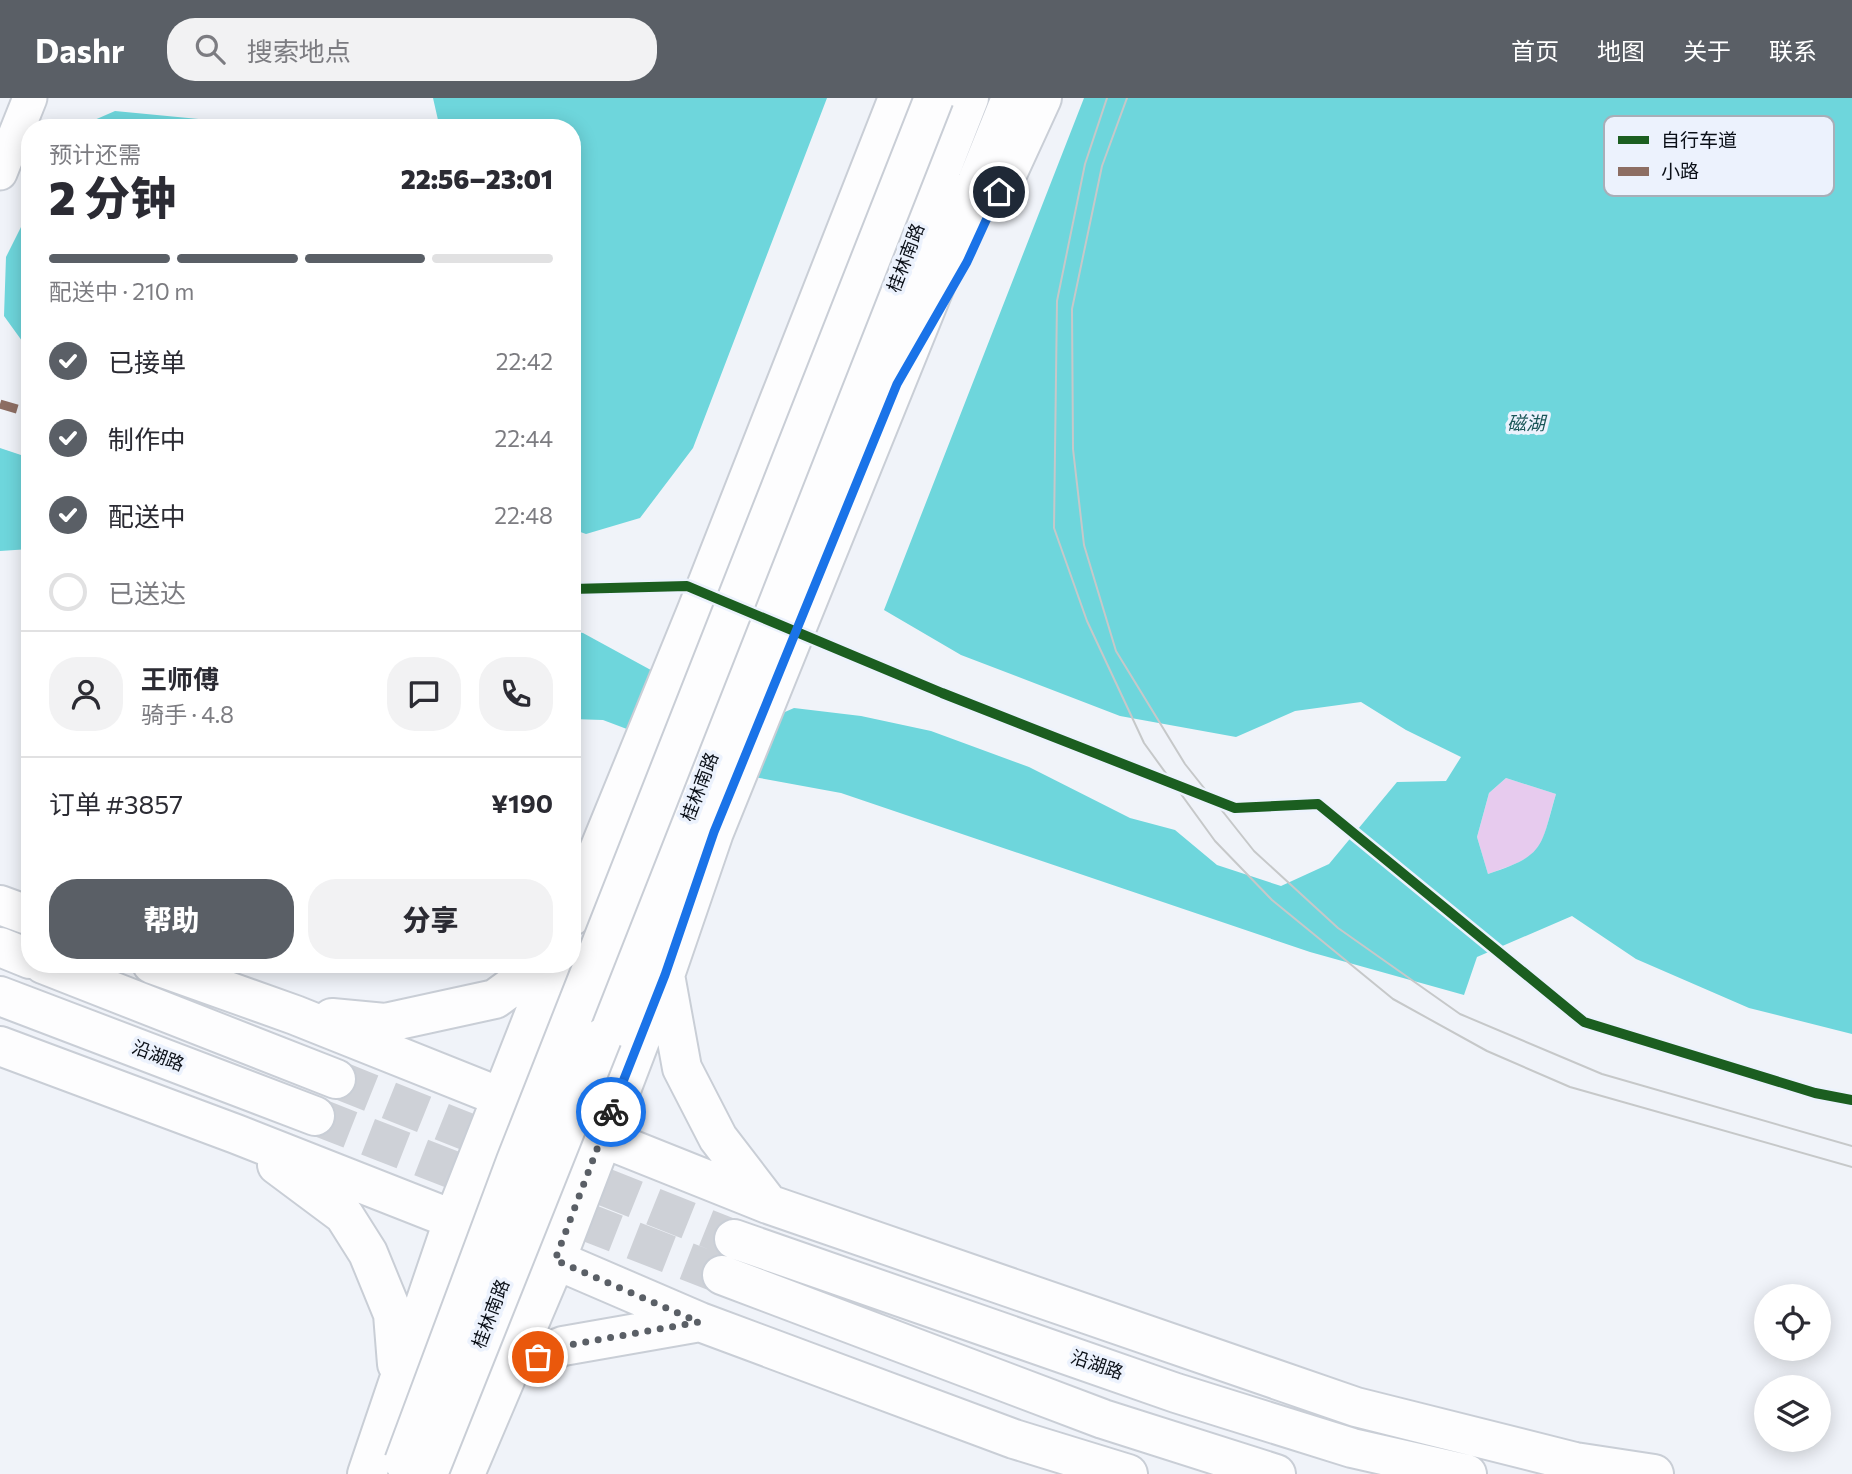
<!DOCTYPE html>
<html lang="zh">
<meta charset="utf-8">
<style>
:root{--surface:#fff;--page:#f2f2f3;--text:#2b2b33;--muted:#7c7c81;--line:#e1e1e2;--accent:#5a5f66}
body{margin:0;font-family:Commissioner,"Noto Sans SC",sans-serif;background:var(--page);color:var(--text);height:100vh;display:flex;flex-direction:column;font-size:26px;white-space:nowrap}
*{box-sizing:border-box;margin:0}
p{font-size:23px;color:var(--muted)}
.icon{flex:none;width:38px;height:38px;fill:none;stroke:currentColor;stroke-width:2;stroke-linecap:round;stroke-linejoin:round}
.map{position:relative;flex:1;overflow:hidden}
.drawer{position:absolute;left:21px;top:21px;width:560px;height:854px;display:flex;flex-direction:column;background:var(--surface);border-radius:28px;box-shadow:0 4px 18px #0003}
.drawer>*{flex:none}
.tools{position:absolute;left:1754px;top:1186px;display:grid;gap:14px}
.tools a{display:grid;place-items:center;width:77px;height:77px;border-radius:50%;background:var(--surface);box-shadow:0 4px 18px #0003;font-size:35px}
.pin{position:absolute;display:grid;place-items:center;width:60px;height:60px;color:#fff;margin:-30px;border:4px solid #fff;border-radius:50%;box-shadow:0 2px 7px #0007}
.courier{position:absolute;display:grid;place-items:center;width:70px;height:70px;margin:-35px;border:5px solid #1a73e8;border-radius:50%;background:#fff;color:#222;box-shadow:0 2px 9px #0007}
.overview em{font-style:normal;font-weight:800}
.overview div{display:flex;flex-direction:column-reverse}
.overview{display:flex;align-items:center;justify-content:space-between;height:119px;padding:0 28px}
h1{font-size:46px;font-weight:800;line-height:52px}
.bar{display:grid;grid-template-columns:repeat(4,1fr);gap:10px 7px;align-content:center;height:84px;padding:0 28px}
.bar i{height:9px;border-radius:5px;background:var(--line)}
.bar .current{background:var(--accent)}
.bar p{grid-column:span 4}
.line{display:flex;align-items:center;gap:18px;padding:0 28px;border-top:2px solid var(--line)}
.line div{flex:1}
.round{display:grid;place-items:center;flex:none;width:74px;height:74px;border-radius:28px;background:var(--page)}
ol{padding:0 28px;list-style:none}
li{display:flex;align-items:center;gap:21px;height:77px}
li p{margin-inline-start:auto}
li .icon{padding:7px;border-radius:50%;background:var(--accent);color:#fff;stroke-width:4}
li:last-child{color:var(--muted)}
li i{width:38px;height:38px;border:4px solid var(--line);border-radius:50%}
.action{display:flex;gap:14px;margin-top:auto;padding:14px 28px}
.action a{flex:1;height:80px;border-radius:28px;background:var(--accent);color:#fff;font-size:28px;font-weight:800;line-height:80px;text-align:center}
.action a+a{background:var(--page);color:var(--text)}
header{display:flex;align-items:center;gap:42px;box-sizing:border-box;height:98px;padding:0 35px;background:var(--accent);color:#fff}
header strong{font-size:33px}
nav{display:flex;gap:38px;margin-inline-start:auto;font-size:24px}
.search{width:490px;height:63px;background:var(--page);display:flex;align-items:center;gap:18px;box-sizing:border-box;padding:0 24px;border-radius:28px;color:var(--muted);font-size:26px}
.map>svg:first-child{display:block}
.green{fill:#e7cbee}
.water{fill:#6ed6dc;fill-rule:evenodd}
.lines{fill:none;stroke-linecap:round;stroke-linejoin:round}
.secondary-tunnel{stroke:#ced1d7;stroke-width:38;stroke-dasharray:38 19;stroke-linecap:butt}
.street-casing{stroke:#c9ced6;stroke-width:37}
.secondary-casing{stroke:#c9ced6;stroke-width:42}
.street{stroke:#fdfdfe;stroke-width:33}
.secondary{stroke:#fdfdfe;stroke-width:38}
.tram{stroke:#c6c8c9;stroke-width:2}
.secondary-bridge-casing{stroke:#c9ced6;stroke-width:42;stroke-linecap:butt}
.secondary-bridge{stroke:#fdfdfe;stroke-width:38}
.quiet{stroke:#8d6e63;stroke-width:9;stroke-dasharray:18 9;stroke-linecap:butt}
.cycleway-casing{stroke:#ecf2fd;stroke-width:15}
.cycleway{stroke:#1b5e20;stroke-width:10}
.done{stroke:#5a5f66;stroke-width:7;stroke-dasharray:0 12.6}
.route{stroke:#1a73e8;stroke-width:9}
.labels{text-anchor:middle;stroke-width:7;stroke-linejoin:round;paint-order:stroke}
.street-label{font-size:18px;fill:#0a0f17;stroke:#ecf2fd}
.water-label{font-size:19px;font-style:italic;fill:#1a5658;stroke:#ecf2fd}
.key{fill:#ecf2fd;stroke:#a8aeb8;stroke-width:2}
.key-label{font-size:19px;fill:#0a0f17}
</style>
<header>
<strong>Dashr</strong>
<div class="search"><svg class="icon" aria-label="search" viewBox="0 0 24 24"><circle cx="10" cy="10" r="6"/><path d="M15 15l6 6"/></svg>搜索地点</div>
<nav><a>首页</a><a>地图</a><a>关于</a><a>联系</a></nav>
</header>
<div class="map">
<svg width="1852" height="1376" viewBox="0 0 1852 1376">
<rect width="100%" height="100%" fill="#f0f3f9"/>
<!-- green -->
<path class="green" d="M 1506,680 L 1556,696 C 1539,753 1547,756 1488,776 L 1477,739 L 1489,695 Z"/>
<!-- water -->
<path class="water" d="M 433,0 L 827,0 L 693,350 L 640,420 L 586,436 L 572,431 L 572,30 L 433,30 L 438,22 Z
M 1084,0 L 1852,0 L 1852,936 L 1749,910 L 1636,861 L 1572,818 L 1477,859 L 1464,897 L 1310,854 L 841,695 L 754,679 L 603,622 L 572,621 L 572,533 L 583,535 L 671,583 L 769,621 L 794,610 L 861,618 L 931,633 L 1029,669 L 1130,720 L 1175,732 L 1217,767 L 1281,788 L 1329,766 L 1397,684 L 1446,683 L 1461,659 L 1406,632 L 1361,604 L 1295,613 L 1236,639 L 1120,618 L 961,557 L 884,512 ZM 1506,680 L 1556,696 C 1540,751 1545,757 1488,776 L 1477,739 L 1489,695 Z
M 115,13 L 294,30 L 76,30 Z
M 30,111 L 30,254 L 4,218 L 6,159 Z
M 0,350 L 30,360 L 30,451 L 0,453 Z"/>
<g class="lines">
<!-- secondary-tunnel -->
<path class="secondary-tunnel" d="M 336,981 L 734,1141
M 315,1018 L 722,1177"/>
<!-- street casing -->
<g class="street-casing">
<path id="street" d="M 0,75 L 30,0"/>
</g>
<!-- secondary casing -->
<g class="secondary-casing">
<path id="secondary" d="M 1008,74 L 1042,0
M 0,807 L 30,818
M 572,818 L 697,512 L 898,0
M 0,849 L 30,861
M 43,866 L 336,981
M 152,866 L 295,917 L 768,1106 L 1356,1309 L 1575,1364 L 1654,1376
M 665,877 L 682,970 L 718,1040 L 767,1104
M 0,898 L 315,1018
M 332,920 L 385,925 L 495,901 L 543,866
M 602,940 L 969,0
M 0,948 L 236,1036 L 556,1162 L 700,1224 L 1014,1341 L 1128,1376
M 277,1067 L 344,1117 L 368,1155 L 393,1216 L 397,1266
M 734,1141 L 1176,1295 L 1352,1350 L 1467,1376
M 722,1177 L 1103,1321 L 1276,1376
M 512,1269 L 563,1248 L 700,1224
M 367,1376 L 453,1123 L 554,866
M 465,1376 L 556,1162 L 665,877 L 714,734 L 1011,0"/>
</g>
<!-- street -->
<use href="#street" class="street"/>
<!-- secondary -->
<use href="#secondary" class="secondary"/>
<!-- tram -->
<path class="tram" d="M 1107,0 L 1085,66 L 1057,203 L 1054,430 L 1087,523 L 1144,645 L 1215,743 L 1272,802 L 1393,901 L 1487,953 L 1570,989 L 1852,1069
M 1127,0 L 1102,68 L 1072,211 L 1073,351 L 1084,447 L 1116,553 L 1185,666 L 1254,753 L 1338,830 L 1460,916 L 1602,976 L 1852,1048"/>
<!-- secondary-bridge casing -->
<g class="secondary-bridge-casing">
<path id="secondary-bridge" d="M 404,1364 L 516,1063 L 934,0
M 428,1376 L 602,940"/>
</g>
<!-- secondary-bridge -->
<use href="#secondary-bridge" class="secondary-bridge"/>
<!-- quiet -->
<path class="quiet" d="M 0,306 L 30,315"/>
<!-- cycleway casing -->
<g class="cycleway-casing">
<path id="cycleway" d="M 572,491 L 687,488 L 942,595 L 1235,710 L 1318,706 L 1584,924 L 1815,995 L 1852,1002"/>
</g>
<!-- cycleway -->
<use href="#cycleway" class="cycleway"/>
</g>
<g class="lines">
<!-- done -->
<path class="done" d="M 538,1259 L 563,1248 L 699,1224 L 555,1162 L 611,1014"/>
<!-- route -->
<path class="route" d="M 611,1014 L 665,877 L 714,734 L 897,286 L 967,164 L 999,94"/>
</g>
<g class="labels">
<!-- street labels -->
<g class="street-label">
<text transform="translate(906 160) rotate(-69)" y="6">桂林南路</text>
<text transform="translate(700 689) rotate(-69)" y="6">桂林南路</text>
<text transform="translate(158 958) rotate(21)" y="6">沿湖路</text>
<text transform="translate(491 1216) rotate(-69)" y="6">桂林南路</text>
<text transform="translate(1097 1267) rotate(19)" y="6">沿湖路</text>
</g>
<!-- water labels -->
<g class="water-label">
<text x="1526" y="332">磁湖</text>
</g>
</g>
<!-- legend -->
<rect x="1604" y="18" width="230" height="80" rx="10" class="key"/>
<rect x="1618" y="38" width="31" height="8" fill="#1b5e20"/>
<rect x="1618" y="69" width="31" height="9" fill="#8d6e63"/>
<g class="key-label">
<text x="1661" y="49">自行车道</text>
<text x="1661" y="80">小路</text>
</g>
</svg>
<div class="tools">
<a><svg class="icon" aria-label="locate" viewBox="0 0 24 24"><circle cx="12" cy="12" r="6"/><path d="M12 2v4M12 18v4M2 12h4M18 12h4"/></svg></a>
<a><svg class="icon" aria-label="layers" viewBox="0 0 24 24"><path d="M12 4l9 5-9 5-9-5zM3 14l9 5 9-5"/></svg></a>
</div>
<div class="pin" style="left:538px;top:1259px;background:#ea580c"><svg class="icon" aria-label="bag" viewBox="0 0 24 24"><path d="M5 8h14l-1 12H6zM9 8a3 3 0 0 1 6 0"/></svg></div>
<div class="pin" style="left:999px;top:94px;background:#1f2937"><svg class="icon" aria-label="home" viewBox="0 0 24 24"><path d="M3 11l9-7 9 7M6 9v11h12V9"/></svg></div>
<div class="courier" style="left:611px;top:1014px"><svg class="icon" aria-label="bike" viewBox="0 0 24 24"><circle cx="6" cy="16" r="4"/><circle cx="18" cy="16" r="4"/><path d="M6 16l4-8h5l3 8M10 8l3 8H6M13 5h3"/></svg></div>
<section class="drawer">
<div class="overview"><div><h1>2 分钟</h1><p>预计还需</p></div><em>22:56–23:01</em></div>
<div class="bar"><i class="current"></i><i class="current"></i><i class="current"></i><i></i><p>配送中 · 210 m</p></div>
<ol>
<li><svg class="icon" aria-label="check" viewBox="0 0 24 24"><path d="M5 12l5 5 9-10"/></svg>已接单<p>22:42</p></li>
<li><svg class="icon" aria-label="check" viewBox="0 0 24 24"><path d="M5 12l5 5 9-10"/></svg>制作中<p>22:44</p></li>
<li><svg class="icon" aria-label="check" viewBox="0 0 24 24"><path d="M5 12l5 5 9-10"/></svg>配送中<p>22:48</p></li>
<li><i></i>已送达</li>
</ol>
<div class="line" style="height:126px"><a class="round"><svg class="icon" aria-label="person" viewBox="0 0 24 24"><circle cx="12" cy="8" r="4"/><path d="M4 21q1-7 8-7t8 7"/></svg></a><div><b>王师傅</b><p>骑手 · 4.8</p></div><a class="round"><svg class="icon" aria-label="chat" viewBox="0 0 24 24"><path d="M4 5h16v11H9l-5 4z"/></svg></a><a class="round"><svg class="icon" aria-label="phone" viewBox="0 0 24 24"><path d="M5 4h4l2 5-3 2q2 4 5 5l2-3 5 2v4C11 20 4 13 5 4z"/></svg></a></div>
<div class="line" style="height:91px"><div>订单 #3857</div><b>¥190</b></div>
<div class="action"><a>帮助</a><a>分享</a></div>
</section>
</div>
